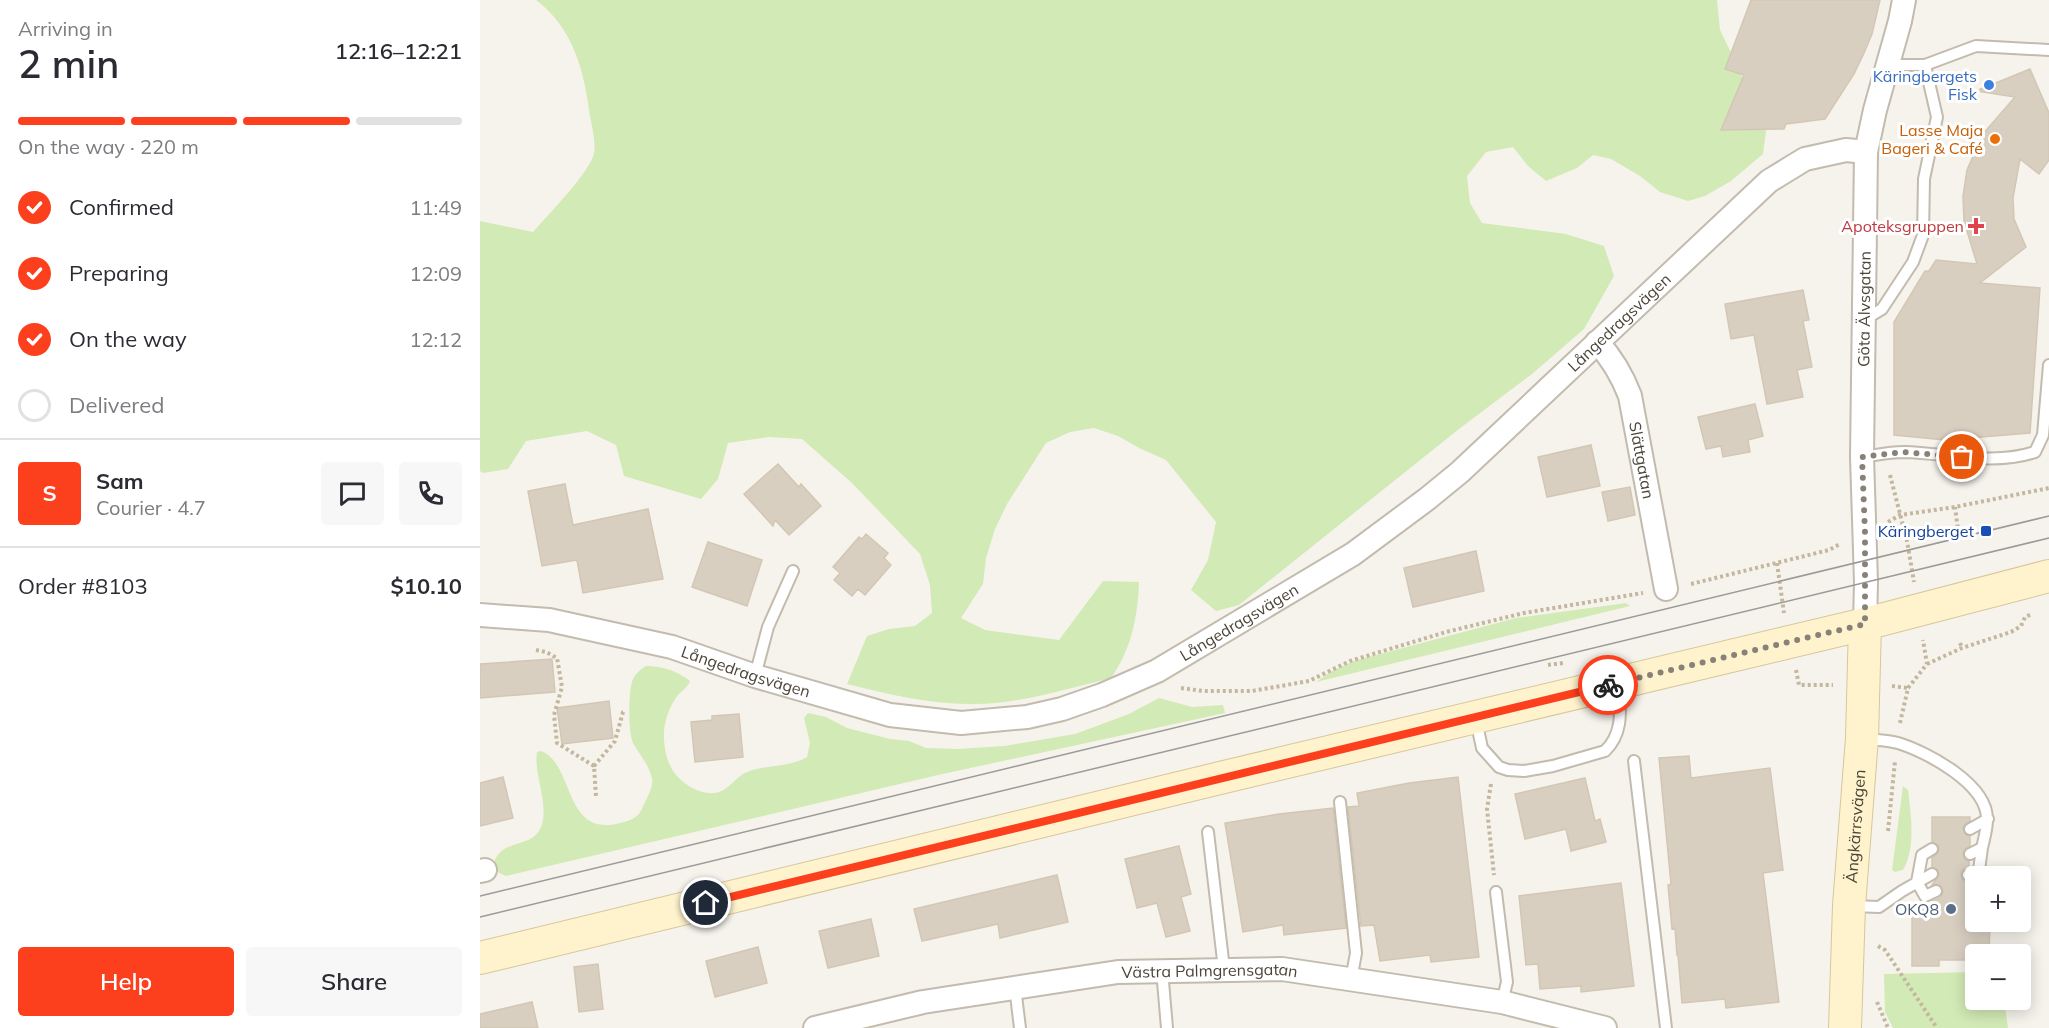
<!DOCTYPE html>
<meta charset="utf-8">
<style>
:root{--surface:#fff;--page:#f7f7f7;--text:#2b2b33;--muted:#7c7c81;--line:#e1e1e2;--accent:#fc3f1d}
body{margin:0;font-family:Mulish,sans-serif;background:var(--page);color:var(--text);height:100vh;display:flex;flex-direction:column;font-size:22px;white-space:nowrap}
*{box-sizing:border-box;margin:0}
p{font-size:20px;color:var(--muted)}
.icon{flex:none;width:33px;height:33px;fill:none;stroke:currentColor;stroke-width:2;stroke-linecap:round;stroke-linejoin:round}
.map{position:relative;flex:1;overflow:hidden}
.details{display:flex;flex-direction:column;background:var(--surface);width:480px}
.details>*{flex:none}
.controls{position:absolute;left:1485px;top:866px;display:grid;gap:12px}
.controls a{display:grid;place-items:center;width:66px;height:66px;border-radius:6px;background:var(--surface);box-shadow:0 3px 15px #0003;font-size:30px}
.pin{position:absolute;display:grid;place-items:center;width:51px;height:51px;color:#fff;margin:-26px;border:3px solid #fff;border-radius:50%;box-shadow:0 2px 6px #0007}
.courier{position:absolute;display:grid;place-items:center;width:60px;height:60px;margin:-30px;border:4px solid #fc3f1d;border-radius:50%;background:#fff;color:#222;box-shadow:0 2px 8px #0007}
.summary em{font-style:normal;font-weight:600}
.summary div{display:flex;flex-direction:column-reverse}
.summary{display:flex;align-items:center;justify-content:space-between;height:102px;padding:0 18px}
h1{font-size:39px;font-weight:600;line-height:45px}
.bar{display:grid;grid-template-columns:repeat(4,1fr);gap:9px 6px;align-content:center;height:72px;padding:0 18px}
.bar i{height:8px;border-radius:4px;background:var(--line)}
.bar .on{background:var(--accent)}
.bar p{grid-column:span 4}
.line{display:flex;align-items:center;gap:15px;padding:0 18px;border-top:2px solid var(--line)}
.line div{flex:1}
.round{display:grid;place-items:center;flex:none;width:63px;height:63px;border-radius:6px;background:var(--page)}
ol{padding:0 18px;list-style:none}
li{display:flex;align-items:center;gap:18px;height:66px}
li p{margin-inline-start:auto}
li .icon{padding:6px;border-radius:50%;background:var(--accent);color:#fff;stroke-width:4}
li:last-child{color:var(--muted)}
li i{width:33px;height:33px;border:3px solid var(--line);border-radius:50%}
.button{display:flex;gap:12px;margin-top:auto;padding:12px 18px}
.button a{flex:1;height:69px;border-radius:6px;background:var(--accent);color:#fff;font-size:24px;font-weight:600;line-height:69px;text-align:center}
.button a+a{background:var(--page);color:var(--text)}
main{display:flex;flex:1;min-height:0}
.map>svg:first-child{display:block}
.green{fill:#d2eab5}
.building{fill:#d8cfc1;stroke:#d3c7b4;stroke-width:1.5}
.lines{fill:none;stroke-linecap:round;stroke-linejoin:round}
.lane-casing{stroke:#c2bbae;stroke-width:14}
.street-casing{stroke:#c2bbae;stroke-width:26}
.secondary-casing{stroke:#d6c79b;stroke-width:34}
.path{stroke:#c4b79f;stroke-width:4;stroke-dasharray:3 3;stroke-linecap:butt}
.lane{stroke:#fff;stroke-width:10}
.street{stroke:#fff;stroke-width:22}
.secondary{stroke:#fff3cd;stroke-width:32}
.tram{stroke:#9a9a9a;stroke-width:1.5}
.done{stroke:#878178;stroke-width:6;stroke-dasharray:0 10.8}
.route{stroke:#fc3f1d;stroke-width:8}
.shop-dot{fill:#3f7fe0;stroke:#fff;stroke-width:2}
.food-dot{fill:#e8710a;stroke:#fff;stroke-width:2}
.health-dot{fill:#e0444e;stroke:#fff;stroke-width:2}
.transit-dot{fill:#1a4fb4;stroke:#fff;stroke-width:2}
.service-dot{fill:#5c6f8a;stroke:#fff;stroke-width:2}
.labels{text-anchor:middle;stroke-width:6;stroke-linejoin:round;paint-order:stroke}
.shop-label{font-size:16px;fill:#366cbe;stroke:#fff;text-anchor:end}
.food-label{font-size:16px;fill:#c56008;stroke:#fff;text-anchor:end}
.health-label{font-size:16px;fill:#be3a42;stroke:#fff;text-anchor:end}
.street-label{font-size:16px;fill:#4b4439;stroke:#fff}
.transit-label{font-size:16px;fill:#164399;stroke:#fff;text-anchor:end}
.service-label{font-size:16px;fill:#4e5e75;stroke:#fff;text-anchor:end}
</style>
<main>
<section class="details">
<div class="summary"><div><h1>2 min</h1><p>Arriving in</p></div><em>12:16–12:21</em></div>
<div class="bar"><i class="on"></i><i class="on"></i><i class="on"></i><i></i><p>On the way · 220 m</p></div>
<ol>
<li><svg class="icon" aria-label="check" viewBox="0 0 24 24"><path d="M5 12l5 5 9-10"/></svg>Confirmed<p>11:49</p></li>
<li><svg class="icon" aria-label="check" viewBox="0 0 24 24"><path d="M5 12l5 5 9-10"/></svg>Preparing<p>12:09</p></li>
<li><svg class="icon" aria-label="check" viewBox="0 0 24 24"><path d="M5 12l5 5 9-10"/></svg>On the way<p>12:12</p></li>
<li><i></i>Delivered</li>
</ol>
<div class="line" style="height:108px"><b class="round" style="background:var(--accent);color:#fff">S</b><div><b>Sam</b><p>Courier · 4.7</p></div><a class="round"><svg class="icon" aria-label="chat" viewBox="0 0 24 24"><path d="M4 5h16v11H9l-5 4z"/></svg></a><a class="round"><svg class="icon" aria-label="phone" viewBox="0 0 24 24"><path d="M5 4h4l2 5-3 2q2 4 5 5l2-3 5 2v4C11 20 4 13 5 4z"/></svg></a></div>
<div class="line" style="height:78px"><div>Order #8103</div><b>$10.10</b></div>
<div class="button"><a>Help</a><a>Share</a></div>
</section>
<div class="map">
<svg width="1569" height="1028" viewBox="0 0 1569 1028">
<rect width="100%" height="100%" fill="#f6f3ec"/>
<!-- green -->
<path class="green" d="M 56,0 L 1237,0 L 1240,30 L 1260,71 L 1273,107 L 1286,131 L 1283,154 L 1251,181 L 1225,196 L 1208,201 L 1180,192 L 1160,176 L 1131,159 L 1113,155 L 1097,168 L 1066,181 L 1048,166 L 1033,147 L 1006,152 L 987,176 L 990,203 L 1002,223 L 1086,234 L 1124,246 L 1134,276 L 1104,329 L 1052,374 L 979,429 L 759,605 L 736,611 L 711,590 L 728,560 L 736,522 L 686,460 L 661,449 L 638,436 L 614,428 L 590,432 L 566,443 L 527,504 L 515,529 L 506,558 L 503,584 L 481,618 L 505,630 L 579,640 L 623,581 L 659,582 C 658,617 651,650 631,678 C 585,689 537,705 490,704 C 448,704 407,694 367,684 L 387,636 L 409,629 L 435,626 L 452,613 L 450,585 L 440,554 L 372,483 L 322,439 L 289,437 L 248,443 L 238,479 L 221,499 L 144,476 L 136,445 L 107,431 L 46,441 L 28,469 L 3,473 L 0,471 L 0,221 L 53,232 C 67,216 111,171 114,153 C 116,142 112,127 110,116 C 104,71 94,29 56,0 Z
M 1146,603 L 1150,606 L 836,682 L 852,671 L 874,661 L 1036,618 Z
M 166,666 C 181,666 198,671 210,681 C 207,688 203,690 198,695 C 193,701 188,712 186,720 C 182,732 184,754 190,765 C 196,781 222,798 239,792 C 249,789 256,777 265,773 C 285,764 309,768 327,757 L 330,743 L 324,718 L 328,713 L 346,717 L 367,728 L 410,739 L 429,741 L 446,748 L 477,749 L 524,746 L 595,734 L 649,714 L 679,698 L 712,707 L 743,705 L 745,713 L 458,775 L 26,876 L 19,873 L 14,862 C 23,839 48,848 59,831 C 72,810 53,775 57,752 L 61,751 C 95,764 83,838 140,823 C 149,821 158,818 162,809 C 165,801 174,787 172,779 C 170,766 159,754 153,743 C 148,732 148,690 153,679 C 155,674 161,669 166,666 Z
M 1423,786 L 1428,790 C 1431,814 1436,848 1423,870 L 1415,872 L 1412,870 Z
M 1495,972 L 1496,999 L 1524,999 L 1528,1028 L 1413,1028 L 1405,1012 L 1404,974 Z"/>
<!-- building -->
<path class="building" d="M 1271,0 L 1400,0 L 1392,34 L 1384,53 L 1374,74 L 1345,119 L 1306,124 L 1304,129 L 1241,130 L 1264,75 L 1245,69 Z
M 1550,69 L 1569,113 L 1569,160 L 1559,174 L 1540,159 L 1533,198 L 1534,219 L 1546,247 L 1500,283 L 1560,288 L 1550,433 L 1465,440 L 1414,435 L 1414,322 L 1445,271 L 1449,271 L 1456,260 L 1497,264 L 1484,221 L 1483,196 L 1487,170 L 1503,134 L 1535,97 L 1496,91 Z
M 1323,290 L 1329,320 L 1323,321 L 1332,367 L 1317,370 L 1323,397 L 1287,404 L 1274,335 L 1251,339 L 1245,304 Z
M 1275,404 L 1283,436 L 1268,440 L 1270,452 L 1243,457 L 1241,446 L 1226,449 L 1218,417 Z
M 1111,445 L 1120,486 L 1067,497 L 1058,457 Z
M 298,464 L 319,487 L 321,484 L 341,506 L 309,535 L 295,520 L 293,526 L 264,494 Z
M 85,484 L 93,525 L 168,509 L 183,579 L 103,593 L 97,560 L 62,566 L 48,491 Z
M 1150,487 L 1155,515 L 1128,521 L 1122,492 Z
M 386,534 L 408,553 L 404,558 L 411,565 L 385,595 L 378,589 L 372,596 L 354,580 L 360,573 L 353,567 L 379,537 L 382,539 Z
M 228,542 L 282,560 L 267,606 L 212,587 Z
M 996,551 L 1004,591 L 933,607 L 924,568 Z
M 72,659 L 75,692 L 0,698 L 0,664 Z
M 129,701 L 133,738 L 82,744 L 77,708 Z
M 259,714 L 263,757 L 215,762 L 211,722 L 232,720 L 232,716 Z
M 1209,756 L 1211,778 L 1290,768 L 1303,870 L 1283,873 L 1299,1002 L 1246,1008 L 1245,999 L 1202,1003 L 1198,955 L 1197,955 L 1195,928 L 1192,929 L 1188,885 L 1191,884 L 1179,758 Z
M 23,777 L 33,818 L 0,826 L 0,783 Z
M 978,777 L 999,957 L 951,962 L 950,955 L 900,961 L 894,925 L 881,926 L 868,807 L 879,806 L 877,793 L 929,783 Z
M 1105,778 L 1115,821 L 1120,819 L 1126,842 L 1091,851 L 1086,829 L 1045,839 L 1035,794 Z
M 853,808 L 866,928 L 804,935 L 803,925 L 763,932 L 745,823 L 799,814 Z
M 1452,817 L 1490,817 L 1490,821 L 1484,825 L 1483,829 L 1486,835 L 1490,836 L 1490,846 L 1484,849 L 1483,854 L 1485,860 L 1489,861 L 1489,866 L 1482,870 L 1481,875 L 1483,881 L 1489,882 L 1489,910 L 1496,909 L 1496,921 L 1510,921 L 1509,954 L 1496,954 L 1496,960 L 1459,960 L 1459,966 L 1432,966 L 1432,910 L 1452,909 L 1452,901 L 1460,898 L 1463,892 L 1460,885 L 1452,885 L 1459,875 L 1458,870 L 1452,867 L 1452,858 L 1458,853 L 1459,849 L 1458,845 L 1452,842 Z
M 699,846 L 711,894 L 701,897 L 710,931 L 686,937 L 677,903 L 657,908 L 645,859 Z
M 577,875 L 588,922 L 520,938 L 518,924 L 442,941 L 434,909 Z
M 1141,883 L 1154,986 L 1101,992 L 1101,986 L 1060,989 L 1058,964 L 1046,965 L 1039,896 Z
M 391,919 L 399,956 L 348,968 L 339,931 Z
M 278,947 L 287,983 L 235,997 L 226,961 Z
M 118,964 L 123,1009 L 99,1012 L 94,967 Z
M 52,1002 L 58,1028 L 0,1028 L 0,1014 Z"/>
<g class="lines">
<!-- lane casing -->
<g class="lane-casing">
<path id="lane" d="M 1408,65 L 1445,65 L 1496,46 L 1569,50
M 1384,320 L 1402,309 L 1433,262 L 1443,235 L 1444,179 L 1457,117 L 1445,65
M 1382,457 C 1396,455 1410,452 1424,452 C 1467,453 1513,466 1555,452 L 1563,435 L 1569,365
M 275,676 L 288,627 L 313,571
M 996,720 L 1002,748 L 1019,767 L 1028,770 L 1044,771 L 1073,766 L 1125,751 C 1144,733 1140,709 1139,685
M 1386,739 C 1396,740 1408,740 1418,743 C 1447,752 1508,784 1507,820 C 1507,829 1504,839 1502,848 L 1490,854
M 1154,761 L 1186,1028
M 860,802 L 876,953 L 871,980
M 1490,829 L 1508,819
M 728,832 L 744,969
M 1452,849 L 1442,855 L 1437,882 L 1445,896 L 1456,891
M 1488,875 L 1499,870 L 1502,848
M 1016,892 L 1027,982 L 1022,1002
M 1372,906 L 1399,907 L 1422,891 L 1452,874
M 682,970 L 687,1028
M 535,987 L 540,1028"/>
</g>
<!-- street casing -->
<g class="street-casing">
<g id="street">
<path id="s1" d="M 1117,342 C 1132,358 1142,375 1150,396 L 1186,589"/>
<path id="s2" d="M 0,615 L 69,620 L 192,647 L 275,676 L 410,715 L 481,723 L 547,717 L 582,709 L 622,695 L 677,671 L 873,554 L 947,499 L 980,472 L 1289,181 L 1325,159 L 1366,150 L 1386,152"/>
<path id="s3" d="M 1385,624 L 1386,582 L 1382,457 L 1386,152 L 1395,110 L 1420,21 L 1424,0"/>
<path d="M 0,871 L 5,870"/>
<path id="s4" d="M 335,1028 L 443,1002 L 638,972 L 802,969 L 1022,1002 L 1125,1028"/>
</g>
</g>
<!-- secondary casing -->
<g class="secondary-casing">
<g id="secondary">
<path d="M 0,958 L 740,778 L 1385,624 L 1569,576"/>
<path id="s5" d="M 1365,1028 L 1369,906 L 1382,738 L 1385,624"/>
</g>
</g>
<!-- path -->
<path class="path" d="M 1410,475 L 1427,541 L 1434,582
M 1408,522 L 1420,515 L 1475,507 L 1569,488
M 1423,529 L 1440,537 L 1478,530 L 1475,507
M 1297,563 L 1304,613
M 1211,584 L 1349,550 L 1360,544
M 1480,643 L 1482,648
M 56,650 L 66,652 L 77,658 L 82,687 L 74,715 L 77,743 L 114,766 L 116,797
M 1447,664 L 1482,648 L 1531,632 L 1541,626 L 1545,617 L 1552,614
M 1068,665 L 1083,663
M 1316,670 L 1319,685 L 1353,685
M 1412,686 L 1428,688
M 701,688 L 723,691 L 772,691 L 829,681 L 870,661 L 966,632 L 1044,613 L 1163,593
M 1420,723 L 1428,688 L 1447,664 L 1443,640
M 114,766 L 135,741 L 143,712 L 145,711
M 1011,784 L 1007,809 L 1014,875
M 1408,831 L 1415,761
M 1398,946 L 1405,950 L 1457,1028
M 1397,1002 L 1408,1028"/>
<!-- lane -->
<use href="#lane" class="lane"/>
<!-- street -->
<use href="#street" class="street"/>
<!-- secondary -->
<use href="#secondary" class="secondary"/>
<!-- tram -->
<path class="tram" d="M 0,896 L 1569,516
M 0,917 L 1569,538"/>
</g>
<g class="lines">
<!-- done -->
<path class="done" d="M 1128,685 L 1385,624 L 1385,533 L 1382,457 L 1422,452 L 1482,457"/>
<!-- route -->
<path class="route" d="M 226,903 L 1128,685"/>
</g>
<!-- markers -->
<circle class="shop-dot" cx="1509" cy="85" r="6"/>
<circle class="food-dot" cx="1515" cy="139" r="6"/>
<path class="health-dot" d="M1493 217h6v6h6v6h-6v6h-6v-6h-6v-6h6z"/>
<rect class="transit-dot" x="1500" y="525" width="12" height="12" rx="3"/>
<circle class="service-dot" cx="1471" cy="909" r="6"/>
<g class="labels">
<!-- shop labels -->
<g class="shop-label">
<text x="1497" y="82">Käringbergets<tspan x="1497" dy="18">Fisk</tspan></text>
</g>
<!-- food labels -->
<g class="food-label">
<text x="1503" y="136">Lasse Maja<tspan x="1503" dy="18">Bageri &amp; Café</tspan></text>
</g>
<!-- health labels -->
<g class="health-label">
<text x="1484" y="232">Apoteksgruppen</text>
</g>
<!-- street labels -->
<g class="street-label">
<text dy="6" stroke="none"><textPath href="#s3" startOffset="315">Göta Älvsgatan</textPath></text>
<text dy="6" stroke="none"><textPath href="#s2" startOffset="1281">Långedragsvägen</textPath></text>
<text dy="6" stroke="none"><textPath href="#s1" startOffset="129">Slättgatan</textPath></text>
<text dy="6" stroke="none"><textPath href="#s2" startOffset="795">Långedragsvägen</textPath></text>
<text dy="6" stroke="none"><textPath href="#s2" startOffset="273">Långedragsvägen</textPath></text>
<text dy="6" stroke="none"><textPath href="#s5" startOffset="202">Ängkärrsvägen</textPath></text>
<text dy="6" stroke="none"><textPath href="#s4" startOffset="400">Västra Palmgrensgatan</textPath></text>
</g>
<!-- transit labels -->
<g class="transit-label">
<text x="1494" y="537">Käringberget</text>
</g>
<!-- service labels -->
<g class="service-label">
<text x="1459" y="915">OKQ8</text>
</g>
</g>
</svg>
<div class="controls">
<a>+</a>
<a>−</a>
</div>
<div class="pin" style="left:1482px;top:457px;background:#ea580c"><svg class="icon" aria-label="bag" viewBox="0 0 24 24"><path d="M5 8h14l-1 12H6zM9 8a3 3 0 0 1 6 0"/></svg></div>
<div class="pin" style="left:226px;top:903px;background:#1f2937"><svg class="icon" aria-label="home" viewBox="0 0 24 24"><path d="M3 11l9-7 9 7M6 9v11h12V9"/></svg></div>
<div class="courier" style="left:1128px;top:685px"><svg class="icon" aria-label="bike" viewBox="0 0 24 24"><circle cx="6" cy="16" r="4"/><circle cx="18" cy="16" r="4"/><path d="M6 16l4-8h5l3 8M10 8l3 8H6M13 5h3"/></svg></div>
</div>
</main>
